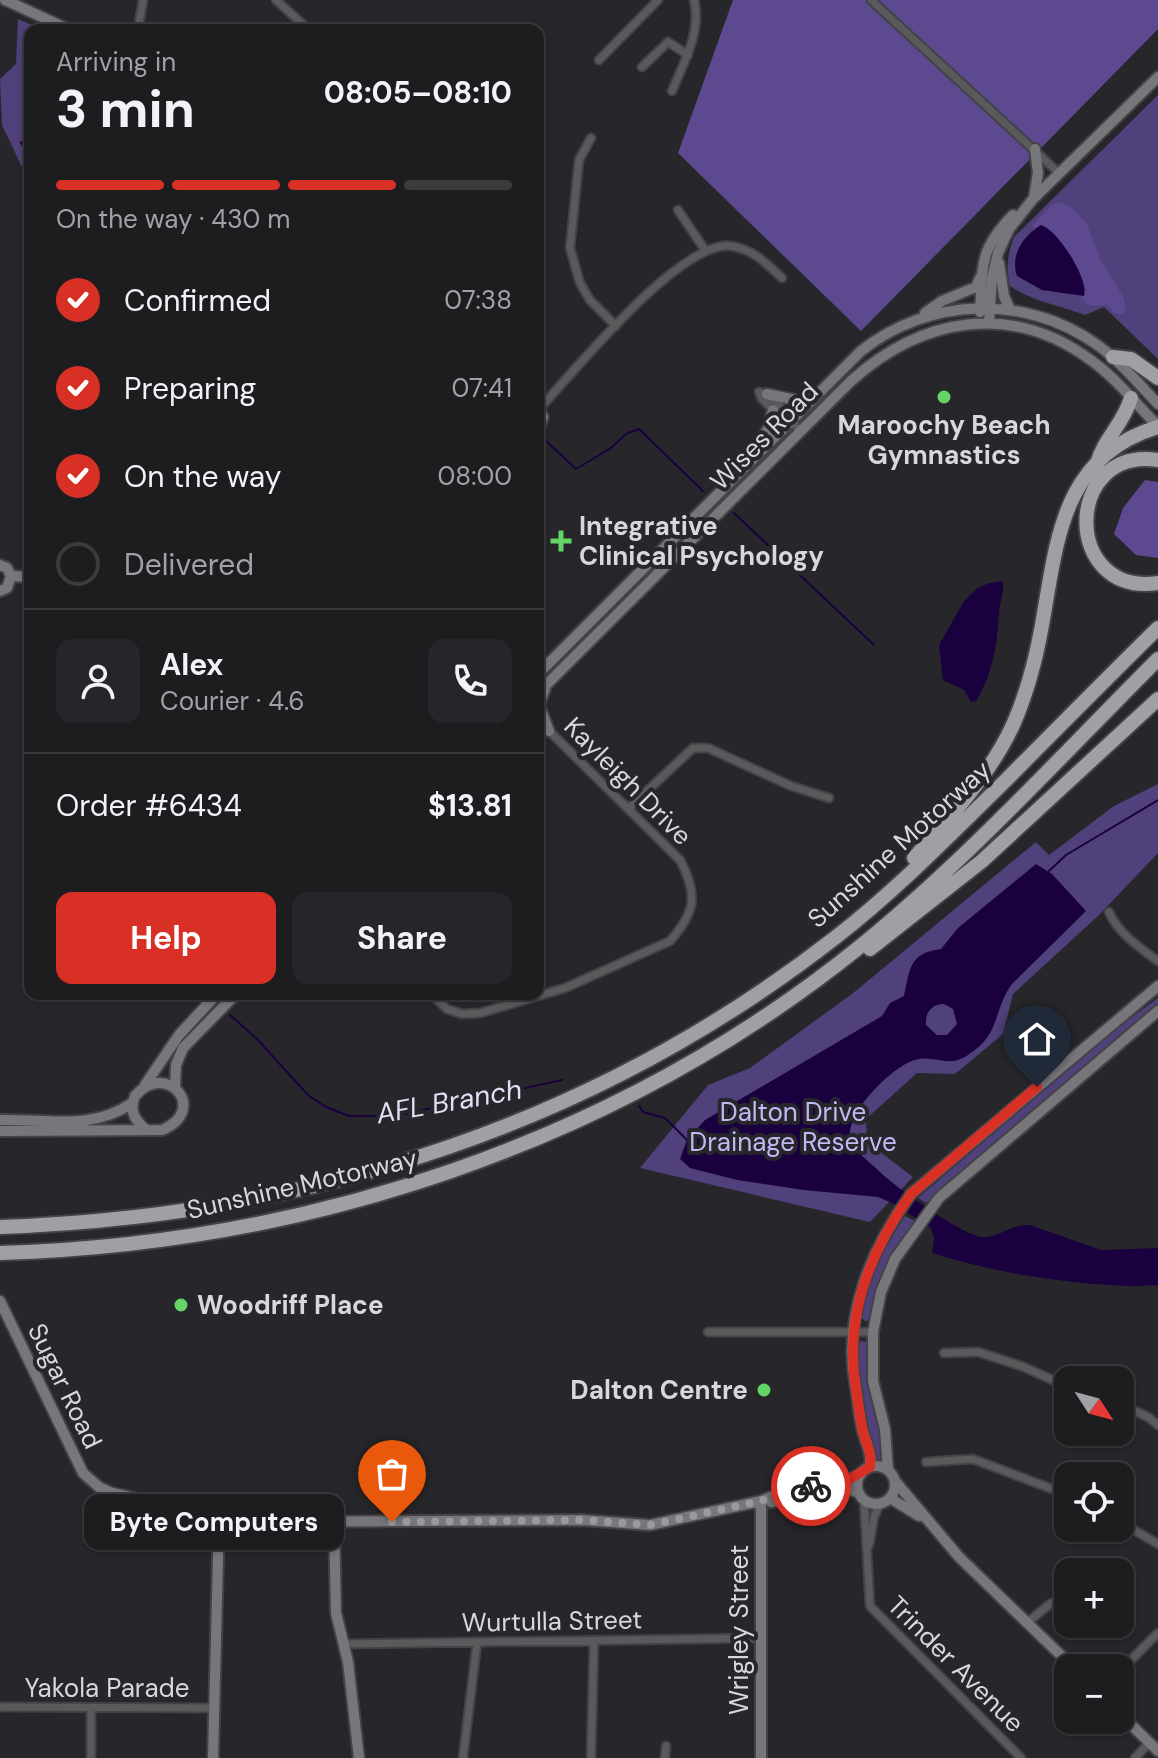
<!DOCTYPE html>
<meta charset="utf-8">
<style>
:root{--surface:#1d1d20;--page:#252629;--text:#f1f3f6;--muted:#a0a2a5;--line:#3b3b3e;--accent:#d93025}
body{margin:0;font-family:"DM Sans",sans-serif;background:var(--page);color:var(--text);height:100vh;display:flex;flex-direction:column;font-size:30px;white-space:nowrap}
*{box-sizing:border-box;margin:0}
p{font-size:26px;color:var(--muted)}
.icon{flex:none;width:44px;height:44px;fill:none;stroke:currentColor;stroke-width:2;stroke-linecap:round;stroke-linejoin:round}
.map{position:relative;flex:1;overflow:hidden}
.details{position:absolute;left:24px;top:24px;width:520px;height:976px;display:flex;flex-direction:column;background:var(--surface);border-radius:16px;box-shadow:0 2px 6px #0004,0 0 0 2px var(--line)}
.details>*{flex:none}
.needle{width:52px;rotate:126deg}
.tools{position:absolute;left:1054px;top:1366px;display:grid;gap:16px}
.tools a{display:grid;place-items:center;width:80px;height:80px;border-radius:16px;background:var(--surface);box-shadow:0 2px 6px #0004,0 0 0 2px var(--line);font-size:40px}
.pin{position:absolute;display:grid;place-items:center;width:68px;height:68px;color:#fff;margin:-82px -34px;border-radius:50% 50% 50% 0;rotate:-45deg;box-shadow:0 0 8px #0007}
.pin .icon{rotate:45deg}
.courier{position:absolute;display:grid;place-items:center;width:80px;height:80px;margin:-40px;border:6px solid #d93025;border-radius:50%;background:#fff;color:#222;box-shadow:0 2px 10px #0007}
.bubble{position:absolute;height:56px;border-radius:16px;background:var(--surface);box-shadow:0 2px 6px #0004,0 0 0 2px var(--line);font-size:26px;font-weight:700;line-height:56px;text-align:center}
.head em{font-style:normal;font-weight:700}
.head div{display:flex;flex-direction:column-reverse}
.head{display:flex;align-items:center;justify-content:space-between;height:136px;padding:0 32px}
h1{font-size:52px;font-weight:700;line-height:60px}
.bar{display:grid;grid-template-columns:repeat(4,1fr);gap:12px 8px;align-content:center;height:96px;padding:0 32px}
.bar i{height:10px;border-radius:6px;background:var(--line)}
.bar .current{background:var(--accent)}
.bar p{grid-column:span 4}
.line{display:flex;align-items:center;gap:20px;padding:0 32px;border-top:2px solid var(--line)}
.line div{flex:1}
.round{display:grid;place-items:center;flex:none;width:84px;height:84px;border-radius:16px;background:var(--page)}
ol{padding:0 32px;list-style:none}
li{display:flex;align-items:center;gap:24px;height:88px}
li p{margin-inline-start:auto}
li .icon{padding:8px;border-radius:50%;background:var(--accent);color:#fff;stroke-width:4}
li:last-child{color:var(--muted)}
li i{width:44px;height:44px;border:4px solid var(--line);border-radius:50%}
.action{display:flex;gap:16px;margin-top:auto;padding:16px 32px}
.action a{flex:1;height:92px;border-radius:16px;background:var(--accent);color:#fff;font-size:32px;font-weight:700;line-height:92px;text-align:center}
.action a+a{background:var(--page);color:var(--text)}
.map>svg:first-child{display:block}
.green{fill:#50407b}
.forest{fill:#5c498f}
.water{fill:#1a003f;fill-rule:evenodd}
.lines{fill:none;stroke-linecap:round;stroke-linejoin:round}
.stream{stroke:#1a003f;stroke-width:2}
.street-casing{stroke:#434347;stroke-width:11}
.secondary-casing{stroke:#434347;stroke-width:14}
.highway-casing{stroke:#434347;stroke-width:18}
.street{stroke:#5a5a5c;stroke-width:7}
.secondary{stroke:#77767a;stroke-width:10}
.highway{stroke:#a09fa5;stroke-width:14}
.done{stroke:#9a9a9d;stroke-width:8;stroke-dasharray:0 14.4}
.route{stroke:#d93025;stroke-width:10}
.poi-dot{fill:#65d467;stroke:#27272b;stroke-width:3}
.labels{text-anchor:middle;stroke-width:8;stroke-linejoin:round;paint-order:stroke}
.poi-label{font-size:26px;font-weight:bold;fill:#d8d8da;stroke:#27272b;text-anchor:start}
.street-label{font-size:26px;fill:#d8d8da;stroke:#27272b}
.park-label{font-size:26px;fill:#c4b8f4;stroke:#27272b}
.water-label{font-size:28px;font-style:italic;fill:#e3dff4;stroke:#27272b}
</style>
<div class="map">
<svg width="1158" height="1758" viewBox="0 0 1158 1758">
<rect width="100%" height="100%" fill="#27272b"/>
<!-- green -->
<path class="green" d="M 18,19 L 44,30 L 30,30 L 30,184 L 2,125 L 0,79 L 16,64 Z
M 1158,95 L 1158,359 L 1104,307 L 1085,315 C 1060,306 1032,301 1010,286 C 1006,268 1007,255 1014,237 Z
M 1158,784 L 1158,853 L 1099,915 L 1013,994 L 1003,1034 L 955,1074 L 917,1073 L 866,1119 L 867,1142 L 913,1177 L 870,1222 L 640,1168 L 708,1085 L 750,1068 L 852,994 L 1036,842 L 1049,855 L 1114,806 Z
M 1158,998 L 1158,1007 L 926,1203 L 918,1198 L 1121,1025 Z
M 905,1216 L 915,1221 C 902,1242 889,1263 879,1285 C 874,1297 875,1313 866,1322 L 862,1318 C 867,1280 885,1247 905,1216 Z
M 860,1341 L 868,1342 L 882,1446 L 882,1459 L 878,1462 L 875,1461 L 872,1439 L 867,1431 L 857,1369 L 858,1344 Z"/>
<!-- forest -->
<path class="forest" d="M 733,0 L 1158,0 L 1158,29 L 861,331 L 678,153 Z
M 1058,202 L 1069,205 L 1087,224 L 1100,259 L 1124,298 L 1126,309 L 1123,314 L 1115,313 L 1106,305 L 1089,306 L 1081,298 L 1086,290 C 1080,263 1059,244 1041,225 L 1034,229 L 1033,225 L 1049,207 Z
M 1145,480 L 1158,482 L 1158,558 L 1136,555 L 1114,534 L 1123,508 Z"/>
<!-- water -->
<path class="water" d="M 1041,225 C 1058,230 1089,279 1084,296 L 1042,290 L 1017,276 C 1010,255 1023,236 1041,225 Z
M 1003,581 C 1004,593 1000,602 999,613 C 997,645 993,673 976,701 L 971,702 L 964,690 L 943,680 L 939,645 L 964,601 L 976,589 L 989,583 Z
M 1036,864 L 1052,874 L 1086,911 L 1012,984 C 992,1012 1002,1033 968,1055 C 947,1069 936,1054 915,1060 C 892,1066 842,1116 851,1141 C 855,1152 872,1164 880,1172 C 895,1187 965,1237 983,1237 C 1001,1237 1012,1224 1030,1225 L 1101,1250 L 1158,1248 L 1158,1285 C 1148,1285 1137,1287 1127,1286 C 1061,1283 995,1273 932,1253 L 934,1239 L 931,1228 L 894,1204 L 878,1197 L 804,1190 L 737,1180 L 690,1168 L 680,1159 L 687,1140 L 705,1120 L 882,1016 L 890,1003 L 904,996 C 910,969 909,953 941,949 L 958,928 ZM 944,1004 L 953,1009 L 957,1024 L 947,1035 L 937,1035 L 926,1025 C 925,1012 932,1004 944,1004 Z"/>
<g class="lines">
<!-- stream -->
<path class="stream" d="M 21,142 L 30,165
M 543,438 L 576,469 L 611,448 L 626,434 L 639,429 L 703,491
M 734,513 L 874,645
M 1049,871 L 1066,855 L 1158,800
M 230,1015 L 257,1039 L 308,1095 L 326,1107 L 349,1116 L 396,1116 L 562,1080
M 639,1106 L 643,1112 L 665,1118 L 687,1140"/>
<!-- street casing -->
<g class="street-casing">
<path id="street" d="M 276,0 L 309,30
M 871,0 L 1059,173
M 138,30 L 143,0
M 599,60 L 658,0
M 642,67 L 668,42 L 688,55
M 672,91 C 684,62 702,31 694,0
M 591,138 L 579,160 L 570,248 L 580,283 L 590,300 L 616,326
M 678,210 L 705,250
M 759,392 C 776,397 790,416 799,431
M 759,392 L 762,399 L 789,425
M 539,409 C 575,371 680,240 731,246 C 753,249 767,264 782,278
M 629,808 L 693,748 L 708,748 L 791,786 L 829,798
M 1109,912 C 1117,932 1141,949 1158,961
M 431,994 L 447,1009 L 462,1014 L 480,1013 L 565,988 L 670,941 C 696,912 698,894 680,860 L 538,720
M 708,1332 L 873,1332
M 944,1353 L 978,1352 L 1024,1367 L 1068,1387
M 1120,1404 L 1148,1417 L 1158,1425
M 926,1462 L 973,1459 L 1068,1495
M 864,1500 L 870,1606 L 1021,1758
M 1120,1522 L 1158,1544
M 869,1545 L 874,1517 L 880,1504
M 1028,1622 L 1050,1604 L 1068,1596
M 343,1644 L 761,1638
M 1120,1671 L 1158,1633
M 0,1707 L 213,1708
M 91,1758 L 91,1709
M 463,1758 L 477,1643
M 591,1758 L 594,1641
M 665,1758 L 666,1746
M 1135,1758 L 1149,1743"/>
</g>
<!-- secondary casing -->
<g class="secondary-casing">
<path id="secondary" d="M 5,0 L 70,30
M 1034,197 L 1038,173 L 1035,149
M 999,263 L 1004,296 L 1010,310
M 980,312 C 983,266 978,251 1013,215
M 925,313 L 942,301 L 976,287 L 980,278
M 989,323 L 992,278 L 998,253 L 1009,229 L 1033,199 L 1158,77
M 767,394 L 801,401 L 812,398
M 538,408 L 543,417 L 538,430
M 755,448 L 768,429 L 773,410
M 0,565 L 7,568 L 11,576 L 7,588 L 0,591
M 11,576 L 30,577
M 538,674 L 861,351 C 929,297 1025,294 1096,344 C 1119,360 1138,383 1158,404
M 545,689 L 539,705 L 549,731
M 538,693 L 851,381 C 922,317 1012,301 1092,361 C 1117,379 1136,404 1158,426
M 145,1085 L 179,1035 L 217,994
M 175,1087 L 176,1065 L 183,1048 L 236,994
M 0,1120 C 46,1119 92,1131 132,1103
M 0,1131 L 162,1130 C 210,1110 166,1059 135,1096 C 129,1110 134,1119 145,1129
M 0,1301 L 83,1473 L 99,1487 L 112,1493 L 219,1517 L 258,1522 L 582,1520 L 650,1525 L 761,1501 L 780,1493 L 848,1480 L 861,1474
M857 1485a19 19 0 1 1 38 0a19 19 0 1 1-38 0Z
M 870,1467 C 872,1453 867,1446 863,1432 C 859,1417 858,1399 855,1383 C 843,1315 872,1248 911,1194 L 1158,986
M 888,1470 L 885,1429 L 873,1381 L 873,1332 L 881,1292 L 895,1259 L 939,1198 L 1158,1011
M 895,1481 L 959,1557 L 1074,1668
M 890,1498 L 919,1516
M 761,1501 L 761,1758
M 771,1502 L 846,1488 L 859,1493
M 334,1524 L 336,1613 L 348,1662 L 359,1758
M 1120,1714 L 1158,1751
M 213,1758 L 219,1517"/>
</g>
<!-- highway casing -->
<g class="highway-casing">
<path id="highway" d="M 1113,357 L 1131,359 L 1158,378
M 1158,460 C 1063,446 1062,597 1158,583
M 1097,464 C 1104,438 1123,425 1131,398
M 914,858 C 950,817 990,775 1013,725 C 1027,693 1036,659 1042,625 C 1057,542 1061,456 1158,427
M 870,949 L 982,861 L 1158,699
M 0,1227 C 308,1216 591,1128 836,937 C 895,891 947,838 1000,786 C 1053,733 1105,680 1158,628
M 0,1253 C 308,1244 615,1143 857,949 C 965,862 1060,757 1158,659"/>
</g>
<!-- street -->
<use href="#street" class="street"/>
<!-- secondary -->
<use href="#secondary" class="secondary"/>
<!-- highway -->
<use href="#highway" class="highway"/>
</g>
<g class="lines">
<!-- done -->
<path class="done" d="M 392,1522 L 582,1520 L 650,1525 L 761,1501 L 780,1493 L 811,1486"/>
<!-- route -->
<path class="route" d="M 811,1486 L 848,1480 L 870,1467 C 872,1453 867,1446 863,1432 C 860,1418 858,1403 856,1389 C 844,1318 870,1251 911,1194 L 1037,1087"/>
</g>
<!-- markers -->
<g class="poi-dot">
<circle cx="944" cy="397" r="8"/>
<path d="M557 529h8v8h8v8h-8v8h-8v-8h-8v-8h8z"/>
<circle cx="181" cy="1305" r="8"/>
<circle cx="764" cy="1390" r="8"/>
</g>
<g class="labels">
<!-- poi labels -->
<g class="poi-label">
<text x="944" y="434" text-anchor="middle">Maroochy Beach<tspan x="944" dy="30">Gymnastics</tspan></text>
<text x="579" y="535">Integrative<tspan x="579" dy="30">Clinical Psychology</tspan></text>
<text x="197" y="1314">Woodriff Place</text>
<text x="748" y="1399" text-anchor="end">Dalton Centre</text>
</g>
<!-- street labels -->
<g class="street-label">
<text transform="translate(764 436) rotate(-45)" y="9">Wises Road</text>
<text transform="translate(628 781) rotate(45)" y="9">Kayleigh Drive</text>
<text transform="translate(899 844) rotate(-42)" y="9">Sunshine Motorway</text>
<text transform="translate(302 1184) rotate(-13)" y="9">Sunshine Motorway</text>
<text transform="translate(65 1386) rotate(64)" y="9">Sugar Road</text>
<text transform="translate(552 1621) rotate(-1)" y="9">Wurtulla Street</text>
<text transform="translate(739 1630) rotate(-90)" y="9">Wrigley Street</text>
<text transform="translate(956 1664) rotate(45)" y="9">Trinder Avenue</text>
<text x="107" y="1697">Yakola Parade</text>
</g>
<!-- park labels -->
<g class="park-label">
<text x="793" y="1121">Dalton Drive<tspan x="793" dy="30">Drainage Reserve</tspan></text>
</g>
<!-- water labels -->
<g class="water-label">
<text transform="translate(449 1101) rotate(-10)" y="10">AFL Branch</text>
</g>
</g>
</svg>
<div class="tools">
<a><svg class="needle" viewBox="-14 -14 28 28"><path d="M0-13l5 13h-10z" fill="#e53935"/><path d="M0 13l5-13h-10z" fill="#a0a2a5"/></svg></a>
<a><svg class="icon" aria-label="locate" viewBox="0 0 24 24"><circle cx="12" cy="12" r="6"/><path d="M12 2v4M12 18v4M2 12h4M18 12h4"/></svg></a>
<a>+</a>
<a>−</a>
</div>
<div class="pin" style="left:392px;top:1522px;background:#ea580c"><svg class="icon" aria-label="bag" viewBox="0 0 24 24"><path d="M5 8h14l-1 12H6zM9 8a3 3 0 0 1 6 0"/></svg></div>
<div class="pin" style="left:1037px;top:1087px;background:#1f2937"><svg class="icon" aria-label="home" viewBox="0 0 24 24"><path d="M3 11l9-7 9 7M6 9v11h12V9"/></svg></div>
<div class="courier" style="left:811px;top:1486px"><svg class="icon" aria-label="bike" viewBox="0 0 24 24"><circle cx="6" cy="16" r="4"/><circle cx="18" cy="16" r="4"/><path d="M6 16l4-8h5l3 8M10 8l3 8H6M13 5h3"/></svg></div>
<div class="bubble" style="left:84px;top:1494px;width:260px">Byte Computers</div>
<section class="details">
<div class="head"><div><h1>3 min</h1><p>Arriving in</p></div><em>08:05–08:10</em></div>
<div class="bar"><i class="current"></i><i class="current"></i><i class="current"></i><i></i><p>On the way · 430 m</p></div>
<ol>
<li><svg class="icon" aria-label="check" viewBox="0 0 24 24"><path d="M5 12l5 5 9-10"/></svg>Confirmed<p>07:38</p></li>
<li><svg class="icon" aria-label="check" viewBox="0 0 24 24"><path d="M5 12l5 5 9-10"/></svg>Preparing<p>07:41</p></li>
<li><svg class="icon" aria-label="check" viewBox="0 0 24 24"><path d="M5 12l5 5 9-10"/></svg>On the way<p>08:00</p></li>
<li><i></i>Delivered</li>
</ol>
<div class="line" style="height:144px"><a class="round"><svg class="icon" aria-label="person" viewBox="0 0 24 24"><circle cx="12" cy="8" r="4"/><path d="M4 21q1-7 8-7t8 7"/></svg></a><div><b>Alex</b><p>Courier · 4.6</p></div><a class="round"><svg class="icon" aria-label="phone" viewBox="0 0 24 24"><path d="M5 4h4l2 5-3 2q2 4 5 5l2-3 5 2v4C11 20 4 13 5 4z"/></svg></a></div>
<div class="line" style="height:104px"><div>Order #6434</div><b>$13.81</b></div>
<div class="action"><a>Help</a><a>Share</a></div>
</section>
</div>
